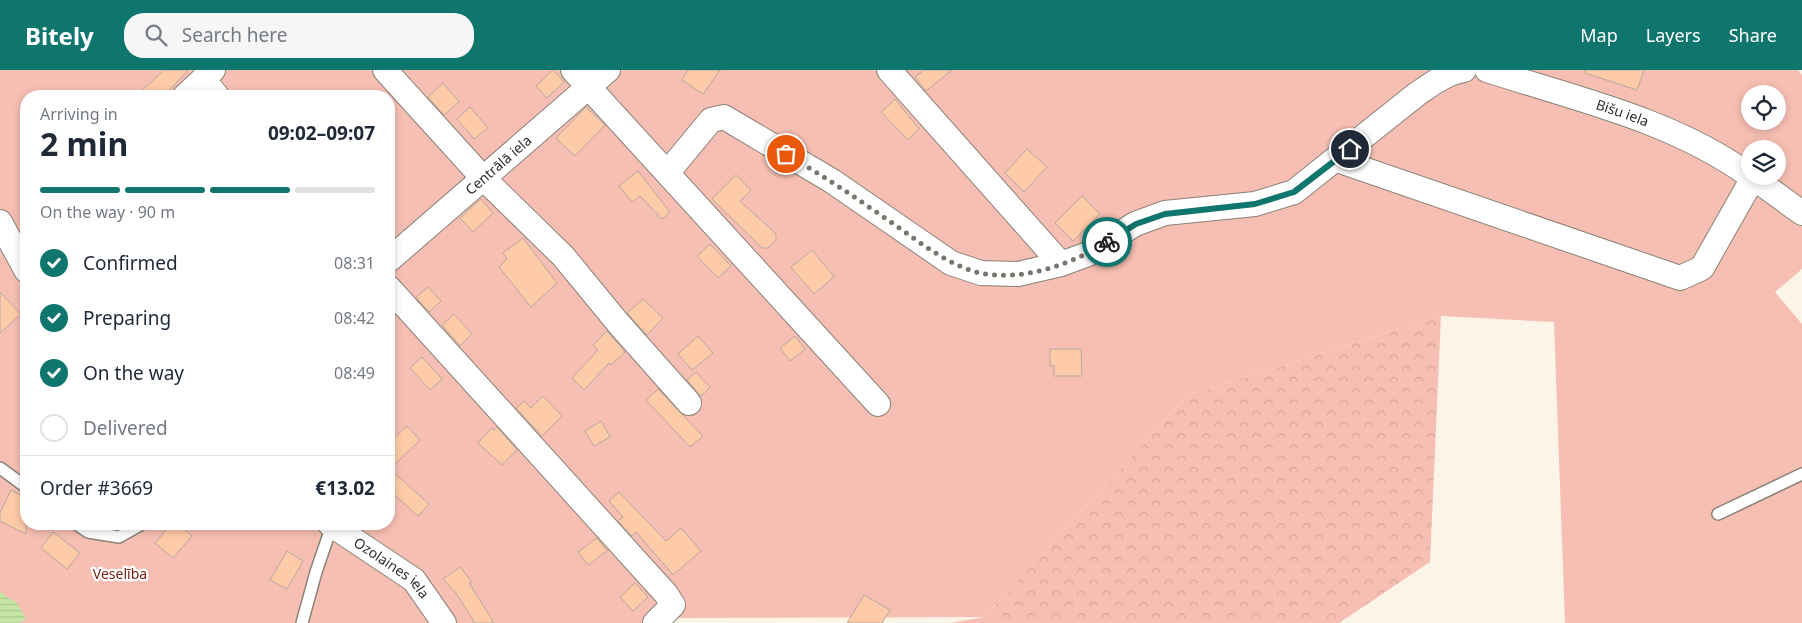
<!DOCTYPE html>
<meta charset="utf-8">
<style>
:root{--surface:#fff;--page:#f6f6f7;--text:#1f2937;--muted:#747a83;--line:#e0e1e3;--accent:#0f766e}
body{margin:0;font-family:"Noto Sans",sans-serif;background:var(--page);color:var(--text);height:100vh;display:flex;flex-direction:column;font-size:19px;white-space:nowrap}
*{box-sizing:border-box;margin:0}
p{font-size:16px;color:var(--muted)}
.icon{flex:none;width:28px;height:28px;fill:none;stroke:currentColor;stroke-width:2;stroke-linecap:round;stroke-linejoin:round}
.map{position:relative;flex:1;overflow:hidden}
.panel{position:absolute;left:20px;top:20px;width:375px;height:440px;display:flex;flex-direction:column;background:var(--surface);border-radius:20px;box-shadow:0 2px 8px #0003}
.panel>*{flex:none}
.tools{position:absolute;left:1741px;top:15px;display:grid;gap:10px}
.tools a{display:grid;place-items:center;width:45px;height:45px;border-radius:50%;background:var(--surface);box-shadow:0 2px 8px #0003;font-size:25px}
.pin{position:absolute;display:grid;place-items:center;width:42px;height:42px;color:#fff;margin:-21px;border:2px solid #fff;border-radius:50%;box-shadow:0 1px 5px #0007}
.courier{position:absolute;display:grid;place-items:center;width:50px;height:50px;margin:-25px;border:4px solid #0f766e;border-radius:50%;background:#fff;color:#222;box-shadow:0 1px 6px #0007}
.overview em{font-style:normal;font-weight:700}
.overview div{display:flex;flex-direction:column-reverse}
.overview{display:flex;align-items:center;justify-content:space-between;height:85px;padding:0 20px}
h1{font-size:32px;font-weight:700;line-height:38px}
.bar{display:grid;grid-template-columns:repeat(4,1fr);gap:8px 5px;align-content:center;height:60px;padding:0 20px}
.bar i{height:6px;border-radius:4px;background:var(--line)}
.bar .on{background:var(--accent)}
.bar p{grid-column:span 4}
.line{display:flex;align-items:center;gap:12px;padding:0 20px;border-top:1px solid var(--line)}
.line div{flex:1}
ol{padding:0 20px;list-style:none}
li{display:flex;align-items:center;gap:15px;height:55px}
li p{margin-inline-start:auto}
li .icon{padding:5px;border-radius:50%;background:var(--accent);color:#fff;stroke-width:4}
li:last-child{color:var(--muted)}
li i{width:28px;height:28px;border:2px solid var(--line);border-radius:50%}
header{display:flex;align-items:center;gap:30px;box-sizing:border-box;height:70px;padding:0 25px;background:var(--accent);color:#fff}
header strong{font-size:24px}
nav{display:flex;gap:28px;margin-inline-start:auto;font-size:18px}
.search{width:350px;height:45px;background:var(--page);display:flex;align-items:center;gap:12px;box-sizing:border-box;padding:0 18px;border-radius:20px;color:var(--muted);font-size:19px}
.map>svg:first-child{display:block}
.forest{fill:url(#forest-crowns)}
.garden{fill:#f7bfb3;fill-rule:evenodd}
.water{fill:url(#water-rules)}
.building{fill:#fecba8;stroke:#b5a89f}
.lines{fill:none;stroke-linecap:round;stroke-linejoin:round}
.service-casing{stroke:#898276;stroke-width:14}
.minor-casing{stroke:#898276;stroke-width:26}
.service{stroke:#fff;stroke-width:11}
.minor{stroke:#fff;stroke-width:24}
.done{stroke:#79746c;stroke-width:5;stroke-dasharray:0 9}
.route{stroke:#0f766e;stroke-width:6}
.labels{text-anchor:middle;stroke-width:4.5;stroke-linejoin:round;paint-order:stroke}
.street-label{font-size:14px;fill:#322f2a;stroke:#fff}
.park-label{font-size:14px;fill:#792213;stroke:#fff}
</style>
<header>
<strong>Bitely</strong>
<div class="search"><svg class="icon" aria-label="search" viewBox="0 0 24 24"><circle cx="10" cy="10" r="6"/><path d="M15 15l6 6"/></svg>Search here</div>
<nav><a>Map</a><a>Layers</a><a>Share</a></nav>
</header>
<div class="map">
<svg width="1802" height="553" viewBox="0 0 1802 553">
<defs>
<pattern id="forest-crowns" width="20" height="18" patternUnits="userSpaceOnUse" patternTransform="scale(1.25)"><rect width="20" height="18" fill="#f7bfb3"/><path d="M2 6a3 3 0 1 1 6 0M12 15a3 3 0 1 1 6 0" fill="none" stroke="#d4a49a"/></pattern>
<pattern id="water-rules" width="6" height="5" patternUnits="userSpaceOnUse" patternTransform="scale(1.25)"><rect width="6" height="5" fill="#c4e6a5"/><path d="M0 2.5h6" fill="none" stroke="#a9c68e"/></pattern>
</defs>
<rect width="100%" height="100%" fill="#fcf4e7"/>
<!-- forest -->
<path class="forest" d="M 1441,246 L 1430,492 L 1339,553 L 950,553 L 984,547 L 1188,325 Z"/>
<!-- garden -->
<path class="garden" d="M 0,0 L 1798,0 L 1802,5 L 1802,199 L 1775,222 L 1802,254 L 1802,553 L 1565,553 L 1554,252 L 1441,246 L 1188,325 L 984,547 L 672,548 L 668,553 L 10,553 L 0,551 ZM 1750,24 L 1778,24 L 1778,51 L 1750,51 ZM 26,26 L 389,26 L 389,454 L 26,454 ZM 1750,79 L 1778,79 L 1778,106 L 1750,106 Z"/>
<!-- water -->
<path class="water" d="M 0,522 L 17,533 L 26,549 L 19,553 L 0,553 Z"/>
<!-- building -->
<path class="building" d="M 164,0 L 188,0 L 164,26 L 136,26 Z
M 553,0 L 564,12 L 547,28 L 536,16 Z
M 688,0 L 720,0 L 703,24 L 682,10 Z
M 924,0 L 952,0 L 926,21 L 915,7 Z
M 1585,0 L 1644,0 L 1637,20 L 1585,3 Z
M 443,13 L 459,32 L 444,45 L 428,27 Z
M 895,29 L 919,59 L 908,70 L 881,42 Z
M 470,37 L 488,58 L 474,69 L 457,49 Z
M 586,37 L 605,55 L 575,86 L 556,68 Z
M 1027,79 L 1047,97 L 1024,122 L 1005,103 Z
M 638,101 L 670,142 L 662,149 L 640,126 L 632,132 L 619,116 Z
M 736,105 L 751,120 L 740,131 L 776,164 L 776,170 L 768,178 L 762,178 L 712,129 Z
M 1082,126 L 1100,144 L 1073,171 L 1055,153 Z
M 481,129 L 493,143 L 473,162 L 460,148 Z
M 523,168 L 557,213 L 531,237 L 499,197 L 507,189 L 503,183 Z
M 710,174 L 731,196 L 718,208 L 697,186 Z
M 812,180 L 834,207 L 814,224 L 791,197 Z
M 428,217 L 441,231 L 429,242 L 416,227 Z
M 0,222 L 21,244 L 0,263 Z
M 643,229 L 663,248 L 647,265 L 627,243 Z
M 454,244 L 472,264 L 460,276 L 442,255 Z
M 607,261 L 625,282 L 611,295 L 609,293 L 584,320 L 572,308 L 598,280 L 593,275 Z
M 698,266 L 713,283 L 692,300 L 678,284 Z
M 795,266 L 805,279 L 790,291 L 780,278 Z
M 1050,279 L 1081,279 L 1082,306 L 1054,306 L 1054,296 L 1050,296 Z
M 422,287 L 442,309 L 430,320 L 410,298 Z
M 696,302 L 710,317 L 701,326 L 687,310 Z
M 658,319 L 703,366 L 690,377 L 646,330 Z
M 543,326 L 562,346 L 542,366 L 516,338 L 524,331 L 531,338 Z
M 601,351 L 610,367 L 594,376 L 585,361 Z
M 407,356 L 420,370 L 390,399 L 429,434 L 418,446 L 389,420 L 389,373 Z
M 497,357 L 517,380 L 502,395 L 478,373 L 492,358 L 494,360 Z
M 11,420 L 26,428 L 26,464 L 0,451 L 0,443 Z
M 619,422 L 666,471 L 681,458 L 701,481 L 673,505 L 636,462 L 632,466 L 618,451 L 623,447 L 609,431 Z
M 171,454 L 178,454 L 192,466 L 173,488 L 155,473 Z
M 53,462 L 80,483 L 67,499 L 41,478 Z
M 597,468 L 607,481 L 588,495 L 578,482 Z
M 287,481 L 303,491 L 287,519 L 270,510 Z
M 460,497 L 472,512 L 469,513 L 494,553 L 475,553 L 456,523 L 443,509 Z
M 635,513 L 648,527 L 633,541 L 620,527 Z
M 864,525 L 890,540 L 882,553 L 847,553 Z"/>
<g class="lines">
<!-- service casing -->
<g class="service-casing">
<path id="service" d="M 0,398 L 26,417
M 1718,444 L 1802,404
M 76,454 L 88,462 L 119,467 L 142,454
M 302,553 L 316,502 L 332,455"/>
</g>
<!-- minor casing -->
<g class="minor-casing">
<g id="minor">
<path d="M 385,0 L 482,107 L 563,186 L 618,253 L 689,333"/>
<path d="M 573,0 L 878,334"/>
<path d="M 889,0 L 1061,194"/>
<path id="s1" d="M 1487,0 C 1576,29 1673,50 1750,106"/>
<path d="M 203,9 L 217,26"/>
<path d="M 185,26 L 213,0"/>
<path d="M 1337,90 L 1680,208 L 1702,198 L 1753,108"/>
<path d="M 668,102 L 711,50 L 724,47 L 832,111 L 951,193 L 981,203 L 1018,204 L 1061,194 L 1088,184 L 1135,154 L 1165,143 L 1255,134 L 1294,122 L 1417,24 C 1432,14 1446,3 1464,0"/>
<path d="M 1751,106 L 1802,143"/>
<path d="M 0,152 L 26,200"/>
<path id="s2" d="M 389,190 L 608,0"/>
<path d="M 389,218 L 666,524 L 673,535 L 655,553"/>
<path id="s3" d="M 330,454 L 414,510 L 444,553"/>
</g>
</g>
<!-- service -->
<use href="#service" class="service"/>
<!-- minor -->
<use href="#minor" class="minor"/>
</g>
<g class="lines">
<!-- done -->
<path class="done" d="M 786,84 C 820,104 852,125 885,148 C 915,168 944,194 980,203 C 1022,212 1072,194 1107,172"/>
<!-- route -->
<path class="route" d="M 1107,172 L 1136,154 L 1165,144 L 1255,134 L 1294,122 L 1350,79"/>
</g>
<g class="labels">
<!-- street labels -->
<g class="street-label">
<text dy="5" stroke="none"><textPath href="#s1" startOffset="142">Bišu iela</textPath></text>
<text dy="5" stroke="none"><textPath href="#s2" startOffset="145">Centrālā iela</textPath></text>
<text dy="5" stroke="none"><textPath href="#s3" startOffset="76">Ozolaines iela</textPath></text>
</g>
<!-- park labels -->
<g class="park-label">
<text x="120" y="509">Veselība</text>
</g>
</g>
</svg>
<div class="tools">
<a><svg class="icon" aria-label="locate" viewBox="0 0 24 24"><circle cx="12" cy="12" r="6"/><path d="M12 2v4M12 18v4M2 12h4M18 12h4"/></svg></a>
<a><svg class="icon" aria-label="layers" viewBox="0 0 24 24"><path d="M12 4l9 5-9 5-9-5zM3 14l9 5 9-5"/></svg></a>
</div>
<div class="pin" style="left:786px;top:84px;background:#ea580c"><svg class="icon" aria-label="bag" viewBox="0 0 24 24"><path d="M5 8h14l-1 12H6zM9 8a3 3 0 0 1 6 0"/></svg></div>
<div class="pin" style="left:1350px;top:79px;background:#1f2937"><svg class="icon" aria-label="home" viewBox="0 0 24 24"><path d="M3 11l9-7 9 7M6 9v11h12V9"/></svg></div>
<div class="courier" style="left:1107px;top:172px"><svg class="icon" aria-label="bike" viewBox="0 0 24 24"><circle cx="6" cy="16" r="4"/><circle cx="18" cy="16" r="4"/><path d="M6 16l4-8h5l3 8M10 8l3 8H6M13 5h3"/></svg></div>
<section class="panel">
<div class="overview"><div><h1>2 min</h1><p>Arriving in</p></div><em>09:02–09:07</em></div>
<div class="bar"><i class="on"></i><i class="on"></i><i class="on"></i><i></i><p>On the way · 90 m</p></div>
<ol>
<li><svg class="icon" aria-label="check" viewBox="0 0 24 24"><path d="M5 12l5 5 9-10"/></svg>Confirmed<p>08:31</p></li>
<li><svg class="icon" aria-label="check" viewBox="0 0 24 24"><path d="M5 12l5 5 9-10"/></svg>Preparing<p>08:42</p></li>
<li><svg class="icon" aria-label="check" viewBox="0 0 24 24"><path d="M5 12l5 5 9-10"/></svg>On the way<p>08:49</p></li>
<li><i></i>Delivered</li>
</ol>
<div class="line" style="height:65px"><div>Order #3669</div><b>€13.02</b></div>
</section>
</div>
